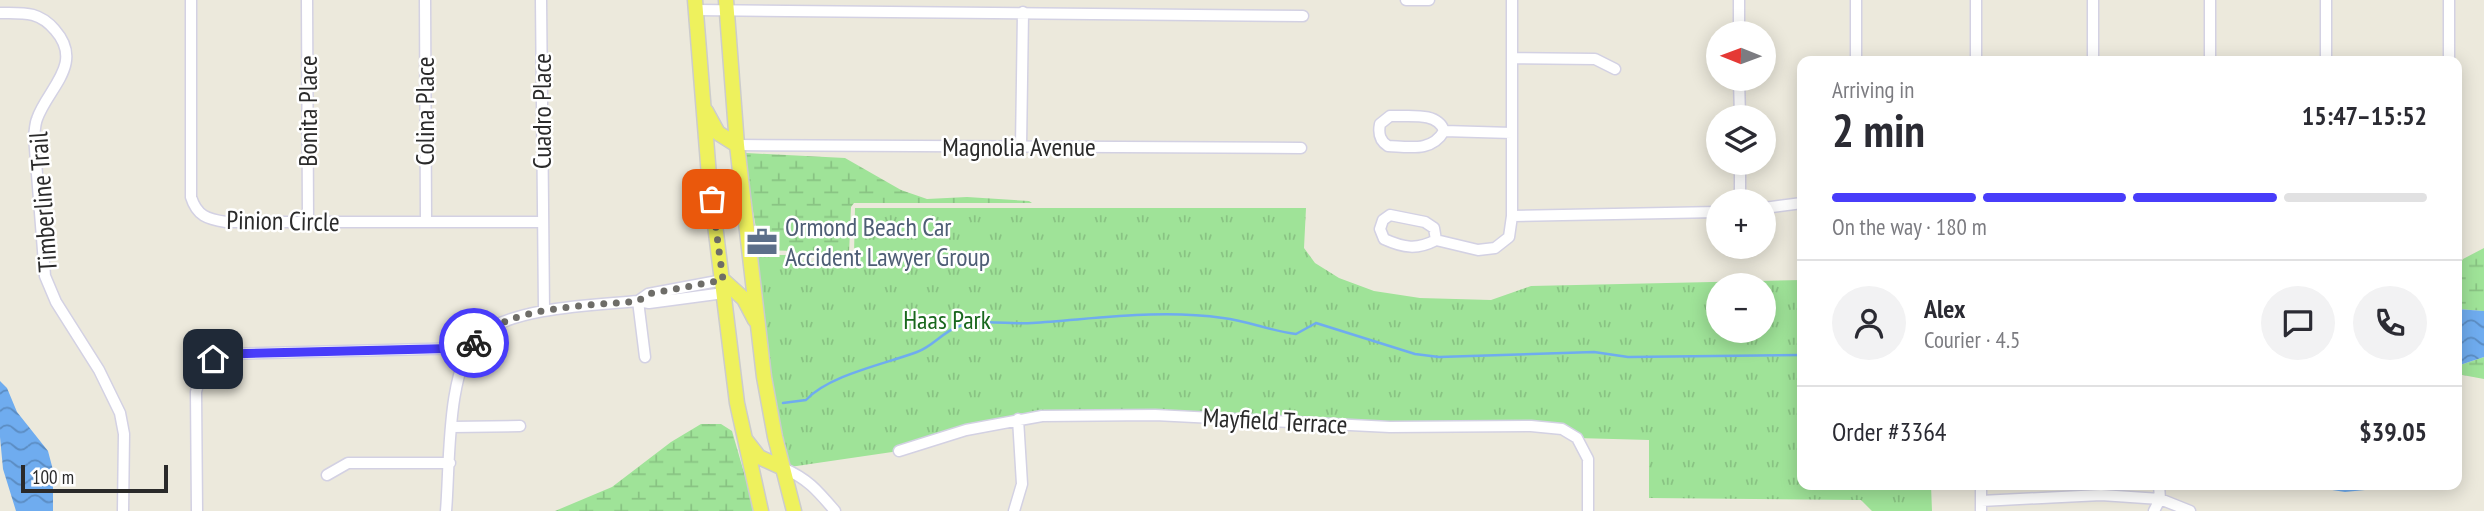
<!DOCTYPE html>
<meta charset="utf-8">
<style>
:root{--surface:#fff;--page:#f2f2f3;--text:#2b2b33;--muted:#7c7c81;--line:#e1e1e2;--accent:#483cfa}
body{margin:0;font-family:"PT Sans Narrow",sans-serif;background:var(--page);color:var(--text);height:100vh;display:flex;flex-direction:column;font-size:26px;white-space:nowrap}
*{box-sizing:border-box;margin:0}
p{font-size:23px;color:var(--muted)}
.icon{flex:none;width:38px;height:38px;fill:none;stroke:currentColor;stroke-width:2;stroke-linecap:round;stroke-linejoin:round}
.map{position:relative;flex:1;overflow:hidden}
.details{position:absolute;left:1797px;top:56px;width:665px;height:434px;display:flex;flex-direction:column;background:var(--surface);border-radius:14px;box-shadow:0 4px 18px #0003}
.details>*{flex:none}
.needle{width:46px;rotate:271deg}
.controls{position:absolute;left:1706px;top:21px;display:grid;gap:14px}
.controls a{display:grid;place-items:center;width:70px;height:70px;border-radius:50%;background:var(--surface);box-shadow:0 4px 18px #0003;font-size:35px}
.scale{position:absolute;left:21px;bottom:18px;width:147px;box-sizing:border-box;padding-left:7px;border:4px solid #2a2a2a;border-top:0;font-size:19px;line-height:24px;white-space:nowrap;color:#2a2a2a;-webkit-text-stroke:5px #fff;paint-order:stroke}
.pin{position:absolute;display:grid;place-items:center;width:60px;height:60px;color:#fff;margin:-30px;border-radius:14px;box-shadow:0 4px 10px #0006}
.courier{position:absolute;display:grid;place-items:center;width:70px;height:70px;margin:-35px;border:5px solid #483cfa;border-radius:50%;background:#fff;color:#222;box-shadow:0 2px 9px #0007}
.summary em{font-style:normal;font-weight:800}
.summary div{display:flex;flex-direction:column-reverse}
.summary{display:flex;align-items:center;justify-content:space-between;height:119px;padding:0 35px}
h1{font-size:46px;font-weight:800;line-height:52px}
.bar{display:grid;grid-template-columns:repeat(4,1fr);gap:10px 7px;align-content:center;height:84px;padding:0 35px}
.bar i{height:9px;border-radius:5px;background:var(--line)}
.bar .on{background:var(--accent)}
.bar p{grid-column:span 4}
.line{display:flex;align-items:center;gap:18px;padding:0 35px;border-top:2px solid var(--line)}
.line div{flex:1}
.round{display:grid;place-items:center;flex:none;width:74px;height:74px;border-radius:37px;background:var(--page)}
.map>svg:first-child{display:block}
.wetland{fill:url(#wetland-marsh)}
.park{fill:url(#park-tufts);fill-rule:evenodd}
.water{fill:url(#water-waves)}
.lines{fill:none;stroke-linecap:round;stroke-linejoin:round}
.stream{stroke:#6facef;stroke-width:2.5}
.minor-casing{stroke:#d3d1e3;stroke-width:13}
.major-casing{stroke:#ccc;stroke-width:17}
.minor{stroke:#fff;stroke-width:10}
.major{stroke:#eef15d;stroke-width:14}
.done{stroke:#6e6d68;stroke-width:7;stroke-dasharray:0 12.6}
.route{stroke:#483cfa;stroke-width:9}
.labels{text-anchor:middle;stroke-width:5;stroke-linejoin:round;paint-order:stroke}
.street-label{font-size:26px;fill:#2a2a2a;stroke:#fff}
.service-label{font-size:26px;fill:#4e5e75;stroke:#fff;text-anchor:start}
.park-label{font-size:26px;fill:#1a681e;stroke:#fff}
</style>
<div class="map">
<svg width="2484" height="511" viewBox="0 0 2484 511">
<defs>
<pattern id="wetland-marsh" width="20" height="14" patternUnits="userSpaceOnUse" patternTransform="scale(1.75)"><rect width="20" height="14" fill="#9fe398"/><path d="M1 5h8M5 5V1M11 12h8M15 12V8" fill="none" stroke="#89c383"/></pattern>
<pattern id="park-tufts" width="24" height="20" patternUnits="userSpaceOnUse" patternTransform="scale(1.75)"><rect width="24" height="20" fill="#9fe398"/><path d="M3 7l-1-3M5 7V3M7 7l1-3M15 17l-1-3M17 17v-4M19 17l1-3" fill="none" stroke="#89c383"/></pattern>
<pattern id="water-waves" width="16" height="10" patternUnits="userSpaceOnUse" patternTransform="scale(1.75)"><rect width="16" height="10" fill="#6facef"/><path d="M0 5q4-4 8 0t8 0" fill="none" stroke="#5b8cc2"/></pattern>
</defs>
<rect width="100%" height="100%" fill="#ece9dc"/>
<!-- wetland -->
<path class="wetland" d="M 746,153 L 845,158 L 901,190 L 927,199 L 967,197 L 1029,201 L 1032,203 L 854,203 L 851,207 L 849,254 L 845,257 L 805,257 L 793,251 L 760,250 L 748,184 Z
M 2484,248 L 2484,311 L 2457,309 L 2457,269 L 2463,259 Z
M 2484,357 L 2484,379 L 2457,374 L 2457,366 Z
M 701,424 L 721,424 L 732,431 L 755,511 L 555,511 L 612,487 L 671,442 Z"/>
<!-- park -->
<path class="park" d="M 855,208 L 1306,208 L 1304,248 L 1315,263 L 1339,278 L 1374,291 L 1420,298 L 1491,300 L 1531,286 L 1802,280 L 1802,485 L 1931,485 L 1932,511 L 1872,511 L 1861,500 L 1649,498 L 1649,440 L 1577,438 L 1562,429 L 1042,416 L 899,451 L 783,468 L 751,255 L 793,255 L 804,261 L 847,261 L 854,255 ZM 1718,285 L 1764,285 L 1764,331 L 1718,331 Z"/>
<!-- water -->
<path class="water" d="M 2457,309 L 2484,311 L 2484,357 L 2457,366 Z
M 0,381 L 7,388 L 17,412 L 48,451 L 53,470 L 53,511 L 16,511 L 3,469 L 0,437 Z
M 2300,485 L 2377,485 L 2375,489 L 2345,492 Z"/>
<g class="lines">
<!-- stream -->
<path class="stream" d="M 783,403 L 806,400 C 829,375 885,364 917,352 C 932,347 943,332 957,327 C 980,318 1008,325 1032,323 C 1095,319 1159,309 1223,318 C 1248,321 1271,331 1296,334 L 1316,323 L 1415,354 L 1439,357 L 1594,352 L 1628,357 L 1802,355"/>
<!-- minor casing -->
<g class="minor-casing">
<path id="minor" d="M 191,0 L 191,197 C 197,216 207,219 226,222 L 543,222
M 307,0 L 308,222
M 425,0 L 426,222
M 541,0 L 544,311
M 1406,0 L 1429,0
M 1739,0 L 1739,33
M 2449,0 L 2449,61
M 696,10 L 1303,16
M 0,13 C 24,13 39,11 55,30 C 85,64 47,89 37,119 C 35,124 35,130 34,136 L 45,276 L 56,302 L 99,370 L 120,413 L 124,434 L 123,511
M 1512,58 L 1595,59 L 1615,69
M 1856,61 L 1856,0
M 1976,61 L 1976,0
M 2093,61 L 2093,0
M 2210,61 L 2210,0
M 2326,61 L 2326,0
M 1739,79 L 1740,117
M 1444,131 C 1432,152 1410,147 1388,146 C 1380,141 1378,134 1380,124 L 1390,116 C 1407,117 1438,111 1444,131 L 1512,133
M 737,145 L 1301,148
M 1021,147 L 1023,12
M 1740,163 L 1740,201
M 1764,208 L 1802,203
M 1512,216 L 1718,212
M 1436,240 C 1417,250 1404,248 1384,239 L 1380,229 L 1383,220 L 1390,215 L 1425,222 L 1434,228 L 1436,240 L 1478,250 L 1495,248 L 1509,237 L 1512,216 L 1512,0
M 638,301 L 648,294 L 723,280
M 638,301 L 645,357
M 452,427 L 520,426
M 899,451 L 966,430 L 1042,416 L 1155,415 L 1390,427 L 1531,426 L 1562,429 L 1577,438 L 1588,459 L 1588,511
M 783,468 C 808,479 817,490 835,511
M 327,475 L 348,463 L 450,463
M 1981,501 L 2101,495 L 2160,499 L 2190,511
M 197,511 L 196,392 C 200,373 208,360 227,354 L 470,348
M 446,511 C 450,466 446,367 479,336 C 511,307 596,305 638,301 L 649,303 L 724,293
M 1014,511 L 1022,484 L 1018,419
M 1981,511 L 1981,485
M 2154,511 L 2160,499 L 2159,485"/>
</g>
<!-- major casing -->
<g class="major-casing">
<path id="major" d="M 695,0 L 709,176 L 737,403 L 761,511
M 726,0 L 737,145 L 764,377 L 775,437 L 794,511
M 706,111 L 718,133 L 737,145
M 723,280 L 744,299 L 755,320
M 745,439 L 759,457 L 783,468"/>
</g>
<!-- minor -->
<use href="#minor" class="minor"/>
<!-- major -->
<use href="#major" class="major"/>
</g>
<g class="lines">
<!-- done -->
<path class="done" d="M 474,343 C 504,305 593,306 638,301 L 648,294 L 723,280 L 712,199"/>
<!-- route -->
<path class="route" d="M 213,359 L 227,354 L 470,348 L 474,343"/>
</g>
<!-- icons -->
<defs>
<g id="office-bare" transform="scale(2.415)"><path d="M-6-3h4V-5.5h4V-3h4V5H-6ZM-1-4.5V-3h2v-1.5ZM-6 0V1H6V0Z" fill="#5c6f8a" stroke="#fff" stroke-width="2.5" paint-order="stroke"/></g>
</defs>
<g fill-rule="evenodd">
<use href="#office-bare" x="762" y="242"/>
</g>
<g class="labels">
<!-- street labels -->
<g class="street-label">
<text transform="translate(308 111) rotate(-90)" y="9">Bonita Place</text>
<text transform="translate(425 111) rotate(-90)" y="9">Colina Place</text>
<text transform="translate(542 111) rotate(-90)" y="9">Cuadro Place</text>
<text x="1019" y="156">Magnolia Avenue</text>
<text transform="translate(43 202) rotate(-94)" y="9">Timberline Trail</text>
<text transform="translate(283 221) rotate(1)" y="9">Pinion Circle</text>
<text transform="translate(1275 421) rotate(3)" y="9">Mayfield Terrace</text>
</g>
<!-- service labels -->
<g class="service-label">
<text x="785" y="236">Ormond Beach Car<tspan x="785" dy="30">Accident Lawyer Group</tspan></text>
</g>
<!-- park labels -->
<g class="park-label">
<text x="947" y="329">Haas Park</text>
</g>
</g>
</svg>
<div class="controls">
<a><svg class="needle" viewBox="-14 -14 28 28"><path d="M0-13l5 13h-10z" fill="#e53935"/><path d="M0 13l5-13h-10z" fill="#7c7c81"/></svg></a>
<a><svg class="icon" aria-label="layers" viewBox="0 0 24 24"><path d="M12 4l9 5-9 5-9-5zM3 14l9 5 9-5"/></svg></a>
<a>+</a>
<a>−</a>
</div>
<div class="scale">100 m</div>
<div class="pin" style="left:712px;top:199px;background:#ea580c"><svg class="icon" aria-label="bag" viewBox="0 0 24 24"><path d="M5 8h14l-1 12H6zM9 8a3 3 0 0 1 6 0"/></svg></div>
<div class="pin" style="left:213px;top:359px;background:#1f2937"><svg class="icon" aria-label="home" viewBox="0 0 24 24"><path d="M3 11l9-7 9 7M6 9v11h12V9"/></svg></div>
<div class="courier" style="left:474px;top:343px"><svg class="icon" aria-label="bike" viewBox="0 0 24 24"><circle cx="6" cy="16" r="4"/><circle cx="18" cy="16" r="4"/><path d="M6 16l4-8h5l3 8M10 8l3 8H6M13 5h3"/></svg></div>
<section class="details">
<div class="summary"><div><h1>2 min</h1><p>Arriving in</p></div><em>15:47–15:52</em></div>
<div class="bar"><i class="on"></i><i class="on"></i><i class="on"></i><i></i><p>On the way · 180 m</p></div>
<div class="line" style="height:126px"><a class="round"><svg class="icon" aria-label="person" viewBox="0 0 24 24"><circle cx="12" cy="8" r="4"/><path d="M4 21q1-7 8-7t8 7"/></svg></a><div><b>Alex</b><p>Courier · 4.5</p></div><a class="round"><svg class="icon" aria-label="chat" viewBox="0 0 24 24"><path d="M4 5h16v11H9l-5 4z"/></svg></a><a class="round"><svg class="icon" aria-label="phone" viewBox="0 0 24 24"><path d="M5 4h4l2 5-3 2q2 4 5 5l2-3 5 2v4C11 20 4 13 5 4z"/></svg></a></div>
<div class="line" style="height:91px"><div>Order #3364</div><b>$39.05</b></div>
</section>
</div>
